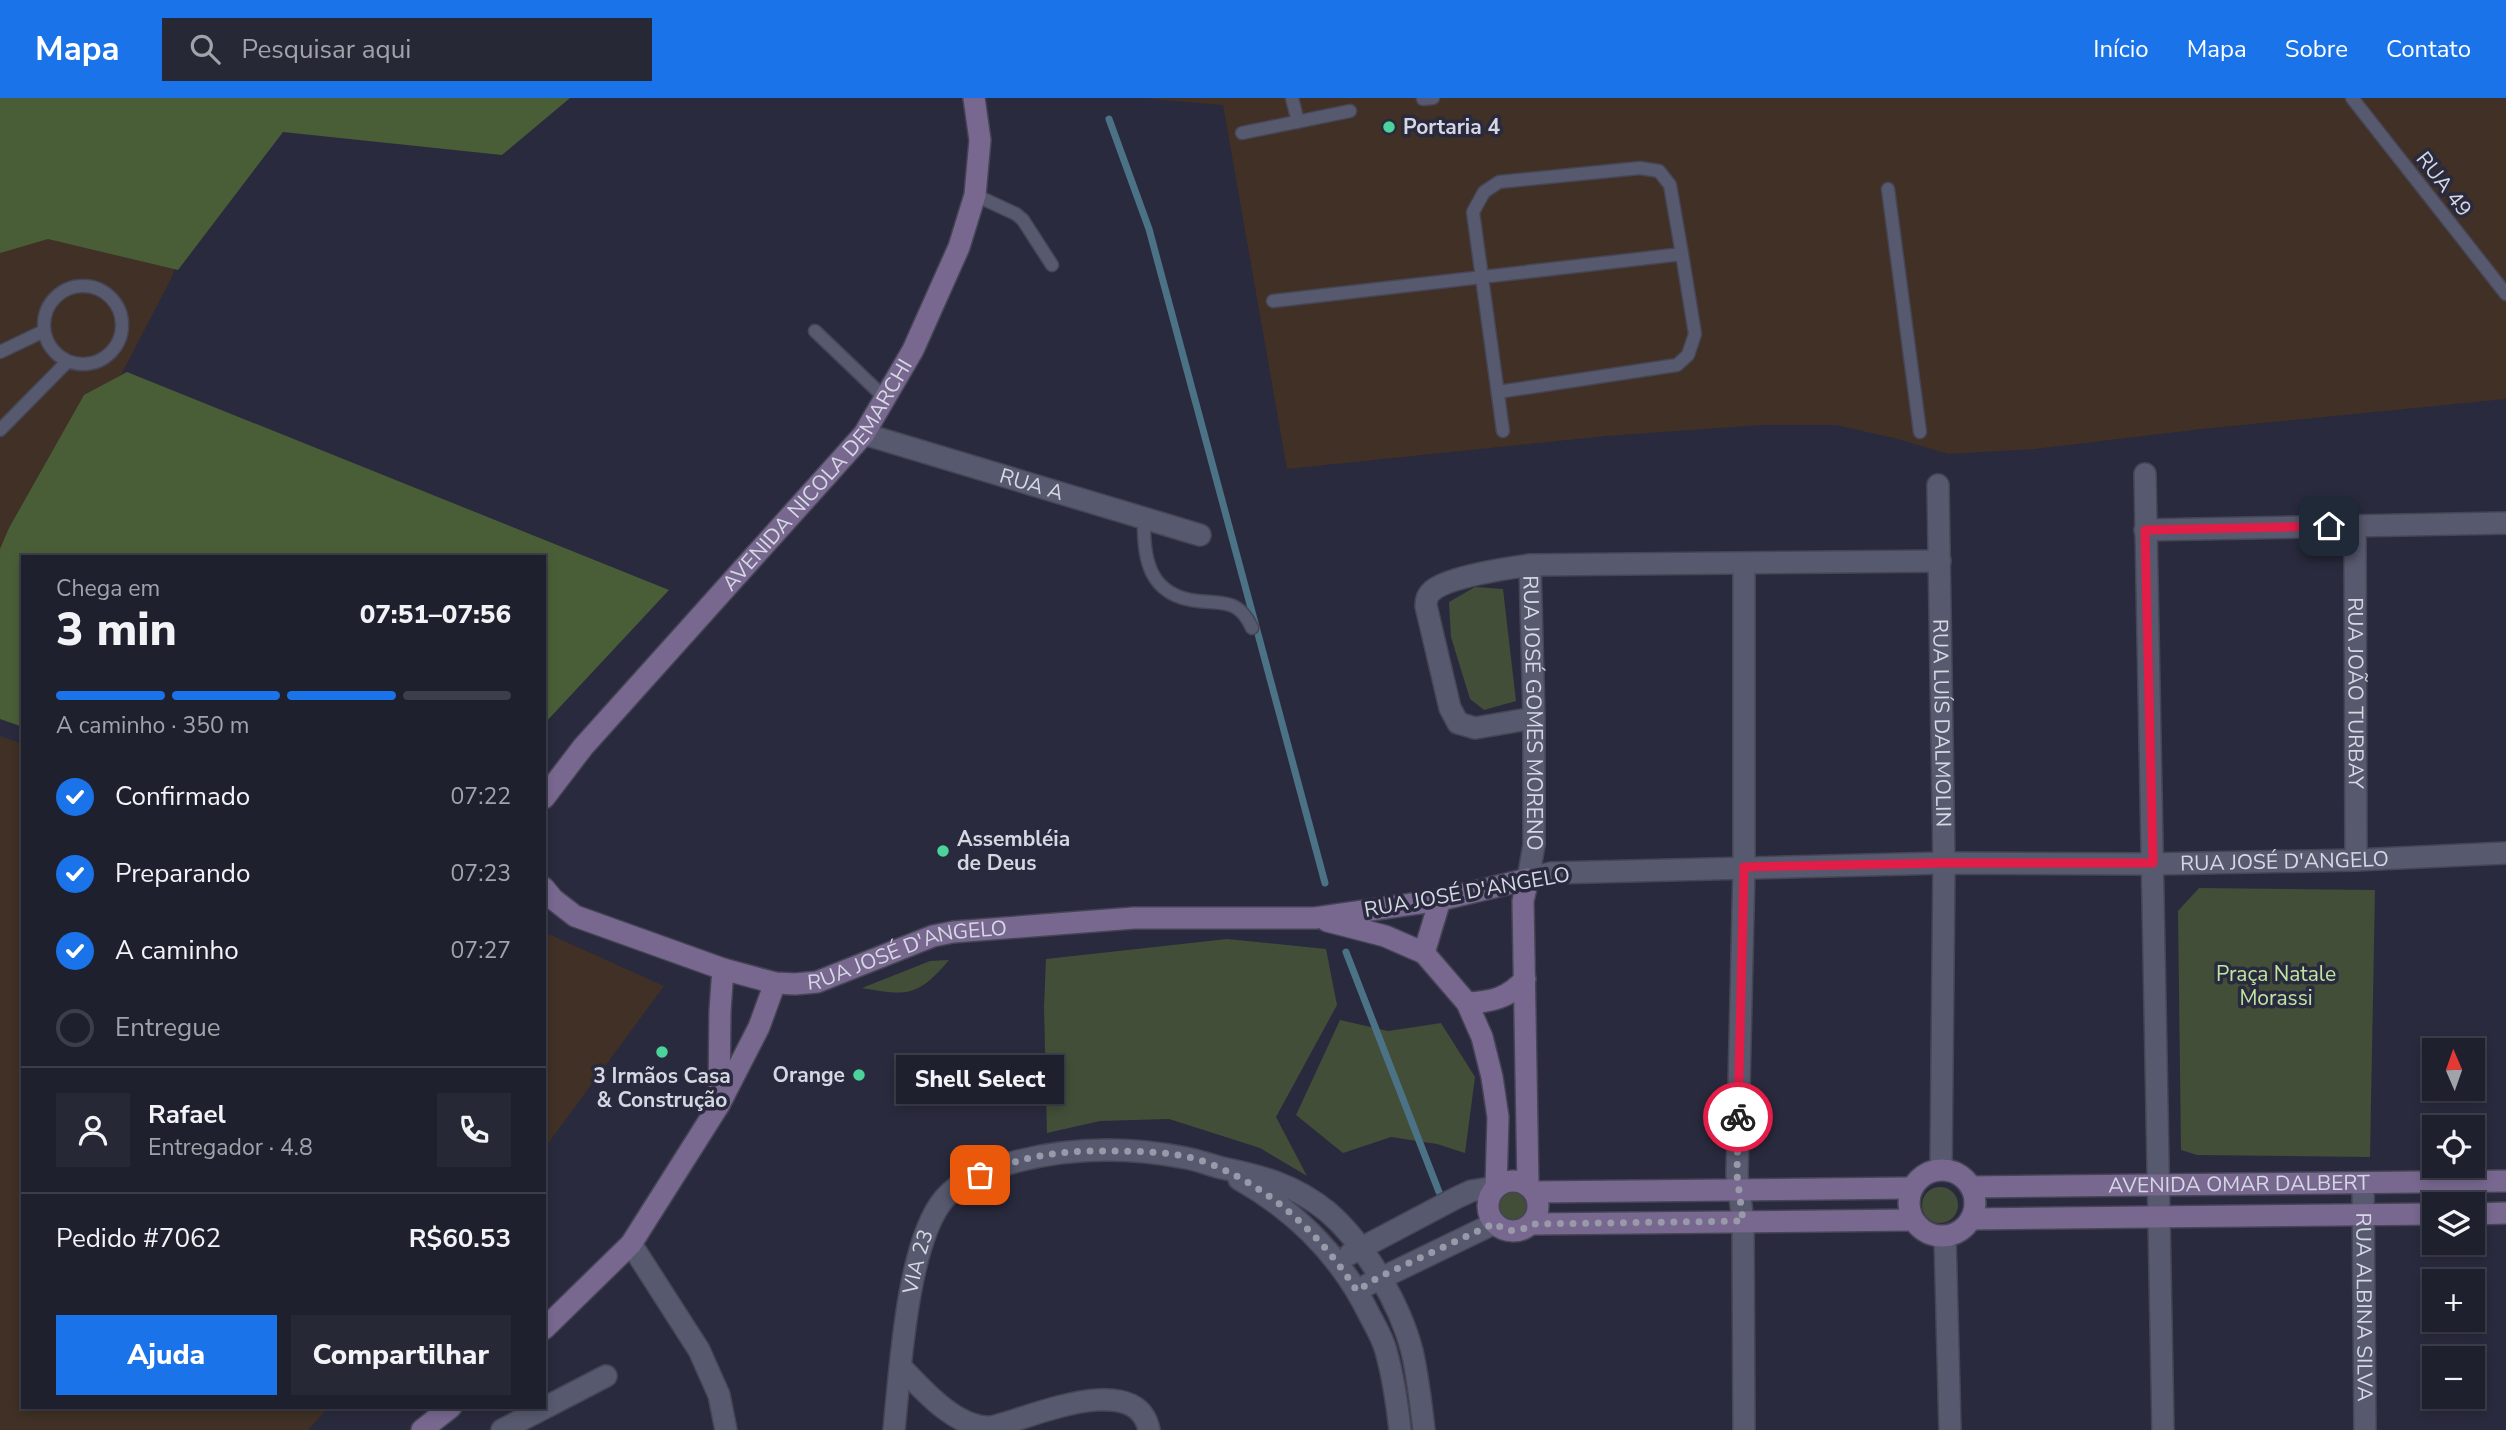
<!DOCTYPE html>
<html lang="pt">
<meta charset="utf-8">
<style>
:root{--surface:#1f202e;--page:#272836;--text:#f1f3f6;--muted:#a1a3aa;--line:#3c3e4a;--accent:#1a73e8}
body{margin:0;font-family:"Nunito Sans",sans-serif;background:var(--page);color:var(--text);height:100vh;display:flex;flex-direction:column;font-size:26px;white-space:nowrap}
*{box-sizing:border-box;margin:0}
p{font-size:23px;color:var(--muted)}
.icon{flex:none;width:38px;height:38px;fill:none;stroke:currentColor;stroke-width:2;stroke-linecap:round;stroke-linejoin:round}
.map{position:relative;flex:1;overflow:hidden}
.drawer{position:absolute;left:21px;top:457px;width:525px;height:854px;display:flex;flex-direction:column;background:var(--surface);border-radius:0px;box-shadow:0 4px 10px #0003,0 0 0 2px var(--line)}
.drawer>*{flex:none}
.needle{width:46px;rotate:358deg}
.controls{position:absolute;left:2422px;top:940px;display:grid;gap:14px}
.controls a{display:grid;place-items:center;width:63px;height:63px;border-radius:0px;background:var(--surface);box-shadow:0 4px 10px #0003,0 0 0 2px var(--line);font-size:35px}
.pin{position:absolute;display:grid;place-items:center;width:60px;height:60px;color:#fff;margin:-30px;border-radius:14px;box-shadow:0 4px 10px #0006}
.courier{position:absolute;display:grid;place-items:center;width:70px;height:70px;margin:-35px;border:5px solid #e11d48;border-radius:50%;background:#fff;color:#222;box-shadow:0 2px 9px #0007}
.bubble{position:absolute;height:49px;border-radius:0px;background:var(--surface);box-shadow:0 4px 10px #0003,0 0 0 2px var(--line);font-size:23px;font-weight:800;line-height:49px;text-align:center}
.overview em{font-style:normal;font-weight:800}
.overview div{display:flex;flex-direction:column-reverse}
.overview{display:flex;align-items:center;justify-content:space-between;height:119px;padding:0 35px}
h1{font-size:46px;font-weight:800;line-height:52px}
.bar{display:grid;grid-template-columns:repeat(4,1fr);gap:10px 7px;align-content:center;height:84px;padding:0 35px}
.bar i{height:9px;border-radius:5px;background:var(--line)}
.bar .active{background:var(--accent)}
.bar p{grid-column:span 4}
.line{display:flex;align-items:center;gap:18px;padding:0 35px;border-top:2px solid var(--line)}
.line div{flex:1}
.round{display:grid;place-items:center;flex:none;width:74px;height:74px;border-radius:0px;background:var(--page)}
ol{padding:0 35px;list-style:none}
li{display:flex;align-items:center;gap:21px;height:77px}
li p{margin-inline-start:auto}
li .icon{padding:7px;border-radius:50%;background:var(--accent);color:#fff;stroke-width:4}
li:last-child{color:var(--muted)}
li i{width:38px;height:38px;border:4px solid var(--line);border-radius:50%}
.primary-button{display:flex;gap:14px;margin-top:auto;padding:14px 35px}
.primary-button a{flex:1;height:80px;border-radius:0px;background:var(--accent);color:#fff;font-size:28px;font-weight:800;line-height:80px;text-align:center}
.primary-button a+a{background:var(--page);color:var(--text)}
header{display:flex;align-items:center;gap:42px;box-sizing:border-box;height:98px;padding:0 35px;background:var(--accent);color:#fff}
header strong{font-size:33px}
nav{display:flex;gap:38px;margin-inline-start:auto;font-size:24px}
.search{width:490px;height:63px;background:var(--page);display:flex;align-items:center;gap:18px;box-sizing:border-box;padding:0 24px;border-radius:0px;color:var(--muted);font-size:26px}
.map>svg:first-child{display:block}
.industrial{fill:#403025}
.green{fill:#424e38}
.forest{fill:#495e37}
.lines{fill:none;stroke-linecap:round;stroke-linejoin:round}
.stream{stroke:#4c7285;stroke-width:7}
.lane-casing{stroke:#454555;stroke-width:15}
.street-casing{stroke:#454555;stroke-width:24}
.secondary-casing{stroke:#454555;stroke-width:24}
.lane{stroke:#57596e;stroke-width:12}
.street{stroke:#57596e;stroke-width:21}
.secondary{stroke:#786890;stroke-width:21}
.done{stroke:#999aa9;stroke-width:7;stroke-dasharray:0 12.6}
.route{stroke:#e11d48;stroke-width:9}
.poi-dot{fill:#4cd39b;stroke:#292a3d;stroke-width:2.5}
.labels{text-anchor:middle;stroke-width:7;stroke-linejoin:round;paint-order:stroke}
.poi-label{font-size:21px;font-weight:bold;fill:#d5d7e3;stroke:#292a3d;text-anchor:start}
.street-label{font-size:21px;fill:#d5d7e3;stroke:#292a3d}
.park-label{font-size:21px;fill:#c0e4a2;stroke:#292a3d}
</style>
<header>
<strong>Mapa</strong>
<div class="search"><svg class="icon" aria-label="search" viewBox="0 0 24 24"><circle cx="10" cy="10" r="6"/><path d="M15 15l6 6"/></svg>Pesquisar aqui</div>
<nav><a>Início</a><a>Mapa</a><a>Sobre</a><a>Contato</a></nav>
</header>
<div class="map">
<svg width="2506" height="1332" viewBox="0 0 2506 1332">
<rect width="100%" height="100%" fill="#292a3d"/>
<!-- industrial -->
<path class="industrial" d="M 0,0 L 216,0 L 173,177 L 27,458 L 23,458 L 0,510 Z
M 1142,0 L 2506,0 L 2506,301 L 2202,331 L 2035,351 L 1948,356 L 1898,341 L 1836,327 L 1762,327 L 1606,338 L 1287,371 L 1223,7 Z
M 0,638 L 23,646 L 23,1309 L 329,1309 L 308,1332 L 0,1332 Z
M 544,834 L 664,888 L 544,1051 Z"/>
<!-- green -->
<path class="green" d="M 1475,489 L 1503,491 L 1516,603 L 1484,612 L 1470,601 L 1451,539 L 1449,504 Z
M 2199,790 L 2375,792 L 2370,1059 L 2197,1057 L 2181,1052 L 2178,813 Z
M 1227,841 L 1326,851 L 1337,907 L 1276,1019 L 1307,1078 L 1260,1050 L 1169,1021 L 1100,1023 L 1047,1035 L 1044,909 L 1046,861 Z
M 949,862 C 918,899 907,898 862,890 L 930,863 Z
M 1340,922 L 1388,933 L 1441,925 L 1475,979 L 1465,1055 L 1437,1046 L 1391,1039 L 1343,1055 L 1296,1017 Z
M1922 1107a18 18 0 1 1 36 0a18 18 0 1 1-36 0Z
M1496 1108a18 18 0 1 1 36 0a18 18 0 1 1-36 0Z"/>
<!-- forest -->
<path class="forest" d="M 0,0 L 570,0 L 502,57 L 283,34 L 178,172 L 48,141 L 0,155 Z
M 127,274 L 669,492 L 544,626 L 544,458 L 23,458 L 23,629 L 0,621 L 0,451 L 9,430 L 84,297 Z"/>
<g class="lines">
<!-- stream -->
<path class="stream" d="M 1109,21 L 1149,131 L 1325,785
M 1346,854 L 1439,1094"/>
<!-- lane casing -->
<g class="lane-casing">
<path id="lane" d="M 1292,0 L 1298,24
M 2352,0 L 2506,196
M 1423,1 L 1433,0
M 1242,35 L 1350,13
M 1888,91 L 1920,334
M 975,97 L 1016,116 L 1023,122 L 1052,167
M44 227a39 39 0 1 1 78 0a39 39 0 1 1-78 0Z
M 1273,203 L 1682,156 L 1670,87 L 1659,73 L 1640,70 L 1499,84 L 1484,94 L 1473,114 L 1503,333
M 815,233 L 885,300
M 0,254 L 44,233
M 1498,294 L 1677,267 L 1688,257 L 1695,236 L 1682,156
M 0,332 L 68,263
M 1144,421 C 1143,461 1149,498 1198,503 C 1224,506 1239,501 1252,530"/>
</g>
<!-- street casing -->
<g class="street-casing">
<g id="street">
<path id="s1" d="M 864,336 L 1200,437"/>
<path d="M 2145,376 L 2163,1332"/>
<path id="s2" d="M 1938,387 L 1944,765 L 1941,1072"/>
<path id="s3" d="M 2355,427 L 2356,762"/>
<path d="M 2145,432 L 2506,425"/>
<path id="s4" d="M 1940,463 L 1530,467 L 1534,620 L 1534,747 L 1528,781 L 1551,775 L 1944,765 L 2153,766 L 2356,762 L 2506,755"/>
<path d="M 1530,467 C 1508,470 1447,479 1432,493 C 1427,497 1426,502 1426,508 L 1450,610 L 1458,625 L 1475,630 L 1534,620"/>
<path d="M 1239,1081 C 1297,1114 1341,1158 1370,1218 C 1376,1229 1383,1241 1386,1253 C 1393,1278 1397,1305 1400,1332"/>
<path id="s5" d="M 2363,1085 L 2365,1332"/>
<path d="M 1945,1138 L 1950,1332"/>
<path d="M 631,1146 L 699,1252 L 719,1297 L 726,1332"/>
<path d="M 1350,1156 L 1456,1100 L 1471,1093 L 1496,1089"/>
<path d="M 1367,1187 L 1495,1125"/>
<path d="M 901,1269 C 922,1291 955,1329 988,1329 C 995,1329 1003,1325 1009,1324 C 1043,1314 1138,1275 1149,1332"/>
<path d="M 502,1332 L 606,1278"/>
<path id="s6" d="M 894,1332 C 900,1274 907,1145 944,1101 C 962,1080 991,1070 1018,1063 C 1073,1049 1131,1049 1186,1060 C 1198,1062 1210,1067 1222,1070 C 1262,1078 1295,1087 1328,1114 C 1365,1146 1400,1206 1412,1253 C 1418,1279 1421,1306 1424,1332"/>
<path d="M 1744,1332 L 1743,1123 L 1737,1077 L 1744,769 L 1744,466"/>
</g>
</g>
<!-- secondary casing -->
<g class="secondary-casing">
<g id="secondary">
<path id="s7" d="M 544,700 L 583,649 L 864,336 L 913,252 L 959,149 L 975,97 L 980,42 L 974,0"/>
<path id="s8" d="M 544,790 L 553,801 L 575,818 L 723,871 L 775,885 L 795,886 L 817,884 L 933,838 L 953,834 L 1134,820 L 1315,820 L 1440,802 L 1528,781 L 1523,803 L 1528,1088"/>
<path d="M 1327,823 L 1385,838 L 1424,855 L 1467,905 L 1482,939 L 1492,979 L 1498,1019 L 1496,1089"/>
<path d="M 1424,855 L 1440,802"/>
<path d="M 1467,905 C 1491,904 1509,900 1525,881"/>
<path d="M 719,1002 L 720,913 L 723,871"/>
<circle cx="1942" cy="1105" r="33"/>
<circle cx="1513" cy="1108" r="25"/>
<path id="s9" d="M 1971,1089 L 2506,1083"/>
<path d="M 1534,1094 L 1912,1090"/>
<path d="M 2473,1116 L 2506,1115"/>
<path d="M 1971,1121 L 2434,1116"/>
<path d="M 1532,1126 L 1912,1122"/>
<path d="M 544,1231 L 631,1146 L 719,1007 L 759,929 L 775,885"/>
<path d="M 422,1332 L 451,1309"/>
</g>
</g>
<!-- lane -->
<use href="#lane" class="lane"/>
<!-- street -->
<use href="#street" class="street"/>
<!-- secondary -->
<use href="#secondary" class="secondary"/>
</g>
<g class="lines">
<!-- done -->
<path class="done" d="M 980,1077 C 1018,1059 1062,1052 1105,1053 C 1143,1053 1185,1053 1220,1070 C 1278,1096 1323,1140 1357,1193 L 1379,1179 L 1495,1125 C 1507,1135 1519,1135 1532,1126 L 1743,1123 L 1737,1077 L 1738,1019"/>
<!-- route -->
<path class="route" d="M 1738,1019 L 1744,769 L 1944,765 L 2153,765 L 2145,432 L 2329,428"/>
</g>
<!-- markers -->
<g class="poi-dot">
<circle cx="1389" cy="29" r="7"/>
<circle cx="943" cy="753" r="7"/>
<circle cx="662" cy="954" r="7"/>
<circle cx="859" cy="977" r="7"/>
</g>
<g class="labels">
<!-- poi labels -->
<g class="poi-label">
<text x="1403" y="36">Portaria 4</text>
<text x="957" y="748">Assembléia<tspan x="957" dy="24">de Deus</tspan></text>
<text x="845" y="984" text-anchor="end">Orange</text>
<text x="662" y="985" text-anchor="middle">3 Irmãos Casa<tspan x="662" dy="24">&amp; Construção</tspan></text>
</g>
<!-- street labels -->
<g class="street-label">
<text transform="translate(2444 86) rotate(52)" y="7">RUA 49</text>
<text dy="7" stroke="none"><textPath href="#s7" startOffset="424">AVENIDA NICOLA DEMARCHI</textPath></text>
<text dy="7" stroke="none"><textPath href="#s1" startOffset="175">RUA A</textPath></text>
<text dy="7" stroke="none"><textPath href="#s3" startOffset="168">RUA JOÃO TURBAY</textPath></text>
<text dy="7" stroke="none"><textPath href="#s4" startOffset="558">RUA JOSÉ GOMES MORENO</textPath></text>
<text dy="7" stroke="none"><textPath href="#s2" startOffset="238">RUA LUÍS DALMOLIN</textPath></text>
<text dy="7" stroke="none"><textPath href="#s4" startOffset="1482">RUA JOSÉ D'ANGELO</textPath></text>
<text transform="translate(1467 794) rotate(-10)" y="7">RUA JOSÉ D'ANGELO</text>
<text dy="7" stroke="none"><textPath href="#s8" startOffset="390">RUA JOSÉ D'ANGELO</textPath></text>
<text dy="7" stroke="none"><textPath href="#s9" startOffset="268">AVENIDA OMAR DALBERT</textPath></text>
<text dy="7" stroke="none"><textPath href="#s6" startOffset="170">VIA 23</textPath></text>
<text dy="7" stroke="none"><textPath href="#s5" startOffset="124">RUA ALBINA SILVA</textPath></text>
</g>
<!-- park labels -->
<g class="park-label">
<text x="2276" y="883">Praça Natale<tspan x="2276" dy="24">Morassi</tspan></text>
</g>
</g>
</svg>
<div class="controls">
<a><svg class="needle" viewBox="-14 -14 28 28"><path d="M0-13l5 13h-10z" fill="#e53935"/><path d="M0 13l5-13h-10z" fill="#a1a3aa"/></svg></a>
<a><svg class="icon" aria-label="locate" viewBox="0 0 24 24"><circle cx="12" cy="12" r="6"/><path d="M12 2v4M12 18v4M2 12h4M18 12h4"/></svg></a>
<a><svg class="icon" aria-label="layers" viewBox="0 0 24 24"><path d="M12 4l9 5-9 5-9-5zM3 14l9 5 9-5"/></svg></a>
<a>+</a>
<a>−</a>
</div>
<div class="pin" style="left:980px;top:1077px;background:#ea580c"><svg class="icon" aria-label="bag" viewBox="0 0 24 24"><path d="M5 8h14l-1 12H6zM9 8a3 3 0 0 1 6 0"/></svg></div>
<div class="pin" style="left:2329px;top:428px;background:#1f2937"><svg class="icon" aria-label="home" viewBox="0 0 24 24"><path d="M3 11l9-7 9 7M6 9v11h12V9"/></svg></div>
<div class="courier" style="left:1738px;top:1019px"><svg class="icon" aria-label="bike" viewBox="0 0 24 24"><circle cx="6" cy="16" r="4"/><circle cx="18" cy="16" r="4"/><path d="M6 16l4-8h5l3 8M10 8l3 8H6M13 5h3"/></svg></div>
<div class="bubble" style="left:896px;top:957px;width:168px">Shell Select</div>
<section class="drawer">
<div class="overview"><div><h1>3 min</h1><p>Chega em</p></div><em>07:51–07:56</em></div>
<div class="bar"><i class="active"></i><i class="active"></i><i class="active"></i><i></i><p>A caminho · 350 m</p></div>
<ol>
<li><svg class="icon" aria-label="check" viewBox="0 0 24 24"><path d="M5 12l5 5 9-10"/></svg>Confirmado<p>07:22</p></li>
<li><svg class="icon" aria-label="check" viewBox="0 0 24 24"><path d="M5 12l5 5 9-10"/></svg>Preparando<p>07:23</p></li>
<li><svg class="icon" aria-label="check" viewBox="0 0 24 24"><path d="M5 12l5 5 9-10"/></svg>A caminho<p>07:27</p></li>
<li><i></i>Entregue</li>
</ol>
<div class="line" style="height:126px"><a class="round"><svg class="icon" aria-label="person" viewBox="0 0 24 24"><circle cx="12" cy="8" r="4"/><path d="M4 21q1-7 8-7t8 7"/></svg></a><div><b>Rafael</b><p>Entregador · 4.8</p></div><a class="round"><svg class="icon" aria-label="phone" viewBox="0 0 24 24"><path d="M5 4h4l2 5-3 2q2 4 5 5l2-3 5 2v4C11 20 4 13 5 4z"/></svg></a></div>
<div class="line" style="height:91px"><div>Pedido #7062</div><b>R$60.53</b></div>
<div class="primary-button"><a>Ajuda</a><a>Compartilhar</a></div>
</section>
</div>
